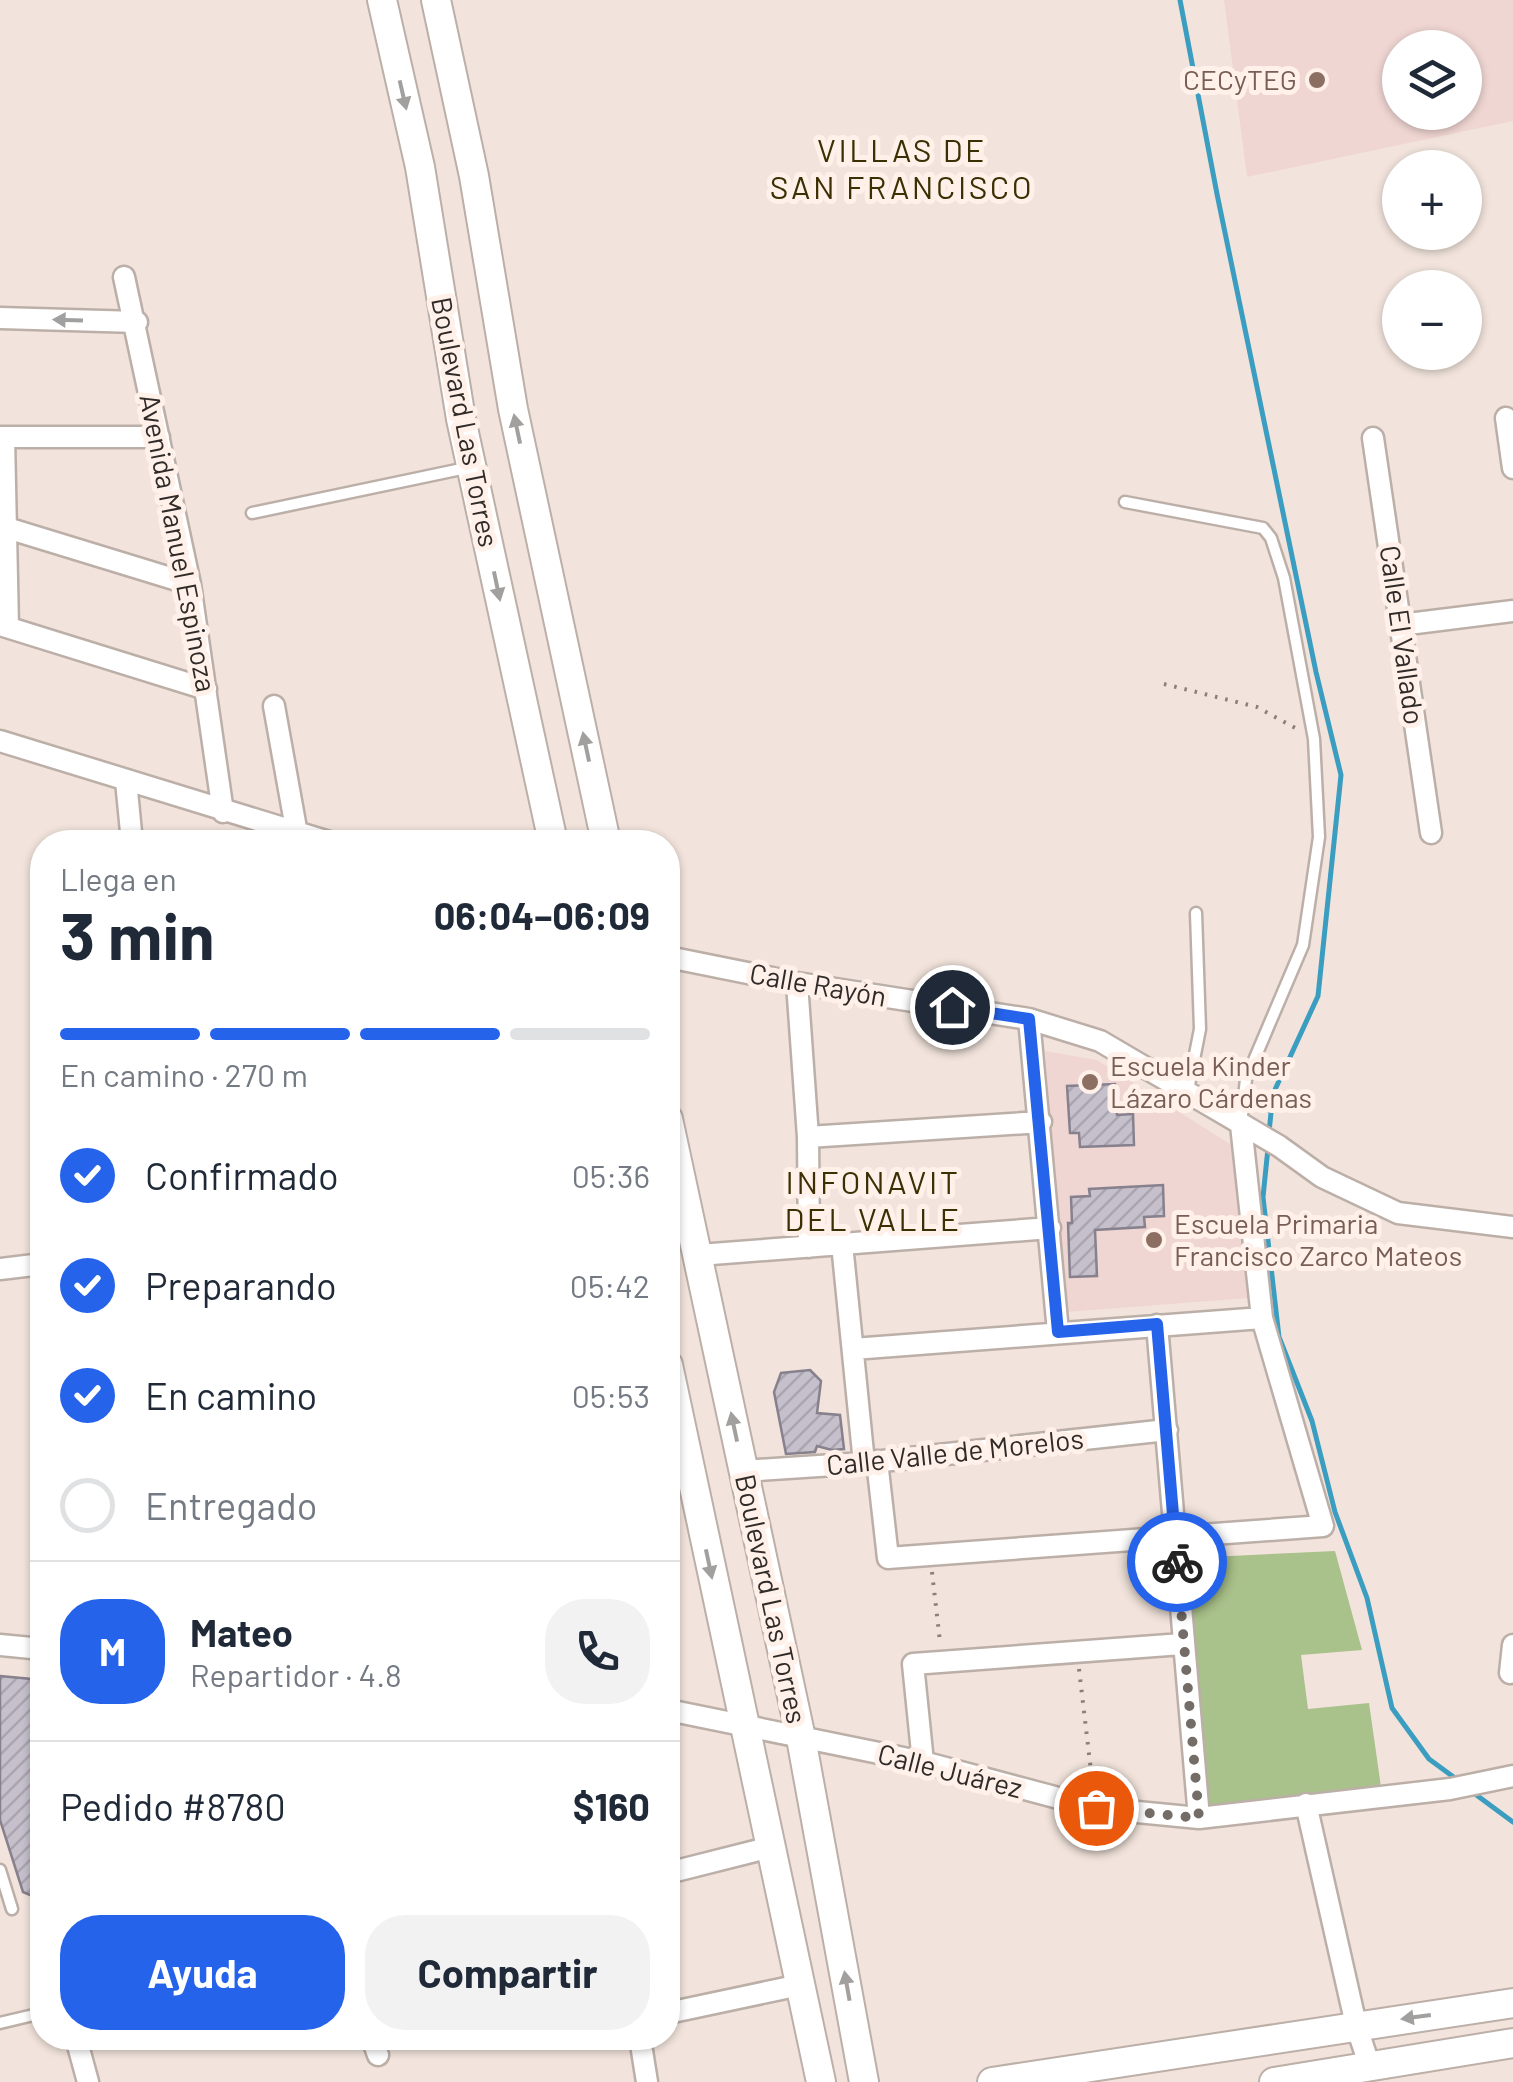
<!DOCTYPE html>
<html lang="es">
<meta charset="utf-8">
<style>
:root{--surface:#fff;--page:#f2f2f3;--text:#1f2937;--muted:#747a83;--line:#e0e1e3;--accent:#2563eb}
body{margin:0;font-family:Barlow,sans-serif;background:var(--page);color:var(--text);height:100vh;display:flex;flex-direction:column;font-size:38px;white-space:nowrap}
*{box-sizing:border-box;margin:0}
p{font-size:32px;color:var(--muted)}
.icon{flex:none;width:55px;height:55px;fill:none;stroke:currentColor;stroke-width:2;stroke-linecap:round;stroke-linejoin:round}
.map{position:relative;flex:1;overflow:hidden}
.details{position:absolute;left:30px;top:830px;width:650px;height:1220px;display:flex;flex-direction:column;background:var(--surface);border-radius:40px;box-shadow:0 2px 8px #0004}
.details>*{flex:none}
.tools{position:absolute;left:1382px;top:30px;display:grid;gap:20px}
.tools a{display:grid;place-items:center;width:100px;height:100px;border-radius:50%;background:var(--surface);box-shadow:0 2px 8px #0004;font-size:50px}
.pin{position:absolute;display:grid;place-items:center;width:85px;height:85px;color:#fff;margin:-42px;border:5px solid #fff;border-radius:50%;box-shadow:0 2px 10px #0007}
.courier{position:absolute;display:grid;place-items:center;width:100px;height:100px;margin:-50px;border:8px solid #2563eb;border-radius:50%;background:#fff;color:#222;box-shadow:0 2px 12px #0007}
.summary em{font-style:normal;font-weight:700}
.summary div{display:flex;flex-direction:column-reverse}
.summary{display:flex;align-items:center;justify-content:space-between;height:170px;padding:0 30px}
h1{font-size:65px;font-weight:700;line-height:75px}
.bar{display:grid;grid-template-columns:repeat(4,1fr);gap:15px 10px;align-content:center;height:120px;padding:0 30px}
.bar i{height:12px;border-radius:8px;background:var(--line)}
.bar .selected{background:var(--accent)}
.bar p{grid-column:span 4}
.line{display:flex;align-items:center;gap:25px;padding:0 30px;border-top:2px solid var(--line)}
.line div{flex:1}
.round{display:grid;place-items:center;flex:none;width:105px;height:105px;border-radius:40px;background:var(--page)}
ol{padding:0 30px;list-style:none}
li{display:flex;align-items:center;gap:30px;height:110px}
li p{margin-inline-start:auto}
li .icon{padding:10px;border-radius:50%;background:var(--accent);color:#fff;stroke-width:4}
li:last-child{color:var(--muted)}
li i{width:55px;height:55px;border:5px solid var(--line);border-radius:50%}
.primary-button{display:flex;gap:20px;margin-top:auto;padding:20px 30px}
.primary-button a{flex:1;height:115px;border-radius:40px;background:var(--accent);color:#fff;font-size:40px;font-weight:700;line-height:115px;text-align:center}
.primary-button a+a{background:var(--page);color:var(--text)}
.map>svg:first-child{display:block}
.education{fill:#f0d6d2;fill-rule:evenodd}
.park{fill:#a9c18a}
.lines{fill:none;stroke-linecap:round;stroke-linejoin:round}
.stream{stroke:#3b9ec0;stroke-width:5}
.building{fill:url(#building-hatch);stroke:#86818d;stroke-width:2.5}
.lane-casing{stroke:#bcafa8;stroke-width:15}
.street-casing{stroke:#bcafa8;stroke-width:25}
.secondary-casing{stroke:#bcafa8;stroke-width:32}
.path{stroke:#89807a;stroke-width:4;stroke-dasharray:2.5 8;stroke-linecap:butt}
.lane{stroke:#fff;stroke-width:10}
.street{stroke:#fff;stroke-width:20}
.secondary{stroke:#fff;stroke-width:28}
.oneway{fill:#a2a09e}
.done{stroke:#746c67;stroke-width:10;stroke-dasharray:0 18}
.route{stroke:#2563eb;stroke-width:12}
.education-dot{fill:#8d6e63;stroke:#fff1e9;stroke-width:4}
.labels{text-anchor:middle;stroke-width:10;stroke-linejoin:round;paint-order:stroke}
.education-label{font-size:28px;fill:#785e54;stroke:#fff1e9;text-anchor:start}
.street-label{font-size:28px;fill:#302b28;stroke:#fff1e9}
.quarter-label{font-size:32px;letter-spacing:2.5px;fill:#3c2f04;stroke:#fff1e9}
</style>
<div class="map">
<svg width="1513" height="2082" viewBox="0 0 1513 2082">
<defs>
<pattern id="building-hatch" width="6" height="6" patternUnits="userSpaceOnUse" patternTransform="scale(2.5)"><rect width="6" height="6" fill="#c5c0cc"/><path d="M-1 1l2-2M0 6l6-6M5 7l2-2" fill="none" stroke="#aaa5af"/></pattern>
</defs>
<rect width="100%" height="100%" fill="#f2e4dc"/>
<!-- education -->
<path class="education" d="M 1224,0 L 1513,0 L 1513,121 L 1247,177 ZM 1400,48 L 1465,48 L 1465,112 L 1400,112 Z
M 1045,1051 L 1097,1060 L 1241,1151 L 1249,1298 L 1067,1312 Z"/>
<!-- park -->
<path class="park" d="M 1335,1551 L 1362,1650 L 1301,1655 L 1308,1709 L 1369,1703 L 1381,1787 L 1209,1809 L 1188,1558 Z"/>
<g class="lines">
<!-- stream -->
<path class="stream" d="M 1180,0 L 1217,194 L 1316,672 L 1341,775 L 1318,996 L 1273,1094 L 1269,1132
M 1268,1148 L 1263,1197 L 1279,1337 L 1312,1421 L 1335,1512 L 1367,1598 L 1392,1708 L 1429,1759 L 1459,1781
M 1471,1791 L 1513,1822"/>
</g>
<!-- building -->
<path class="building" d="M 1115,1084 L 1117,1115 L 1133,1114 L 1134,1145 L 1080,1147 L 1079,1133 L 1070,1133 L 1067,1086 Z
M 1163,1185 L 1164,1216 L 1144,1217 L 1145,1227 L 1095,1230 L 1097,1276 L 1070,1277 L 1068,1223 L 1072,1223 L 1071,1197 L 1090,1196 L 1089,1189 Z
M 810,1370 L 821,1381 L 817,1413 L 840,1415 L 844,1449 L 832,1450 L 817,1446 L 815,1452 L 786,1454 L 774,1392 L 781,1373 Z
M 0,1676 L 42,1680 L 42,1900 L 23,1892 L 0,1820 Z"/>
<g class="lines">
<!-- lane casing -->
<g class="lane-casing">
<path id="lane" d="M 1125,502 L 1263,528 L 1271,538 L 1284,578 L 1314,739 L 1319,837 L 1303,945 L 1246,1079 L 1241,1124
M 252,513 L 471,467
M 1188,1090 L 1200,1029 L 1196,913
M 0,1870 L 12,1909
M 0,2023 L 42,2013"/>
</g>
<!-- street casing -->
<g class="street-casing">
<path id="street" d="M 124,277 L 190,584 L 223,812
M 0,318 L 137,322
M 1506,418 L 1513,468
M 0,437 L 159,437
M 4,437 L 8,627
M 1373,438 L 1431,833
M 7,528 L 190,584
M 0,625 L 206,689
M 1400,625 L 1513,611
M 274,706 L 297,834
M 0,741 L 329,842
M 126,781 L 132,842
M 668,957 L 797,983 L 1029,1019 L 1100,1041 L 1279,1146 L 1322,1177 L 1398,1213 L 1513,1227
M 797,983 L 808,1137 L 809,1247
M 1029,1019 L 1058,1332
M 808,1137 L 1041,1122
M 842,1244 L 864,1463
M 699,1255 L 1050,1228
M 0,1269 L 42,1264
M 1157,1325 L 1199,1818
M 853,1349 L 1262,1318
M 877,1461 L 888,1558 L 1323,1526 L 1262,1318 L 1241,1125
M 743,1471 L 864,1463 L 1167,1430
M 0,1645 L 42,1649
M 1510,1673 L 1513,1645
M 668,1710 L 923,1762 L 1096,1808 L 1199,1818 L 1450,1789 L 1513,1776
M 923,1762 L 913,1664 L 1182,1644
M 1306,1804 L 1356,2025 L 1370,2067
M 668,1873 L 771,1847
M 668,2013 L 800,1985
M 76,2038 L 88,2082
M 372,2038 L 378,2055
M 640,2038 L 647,2082"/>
</g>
<!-- secondary casing -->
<g class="secondary-casing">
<path id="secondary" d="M 382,0 L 420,167 L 461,419 L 553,842
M 436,0 L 474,176 L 513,409 L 606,842
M 668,1119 L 801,1738 L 864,2082
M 668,1365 L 821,2082
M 992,2082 L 1513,2003
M 1274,2082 L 1513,2043"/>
</g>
<!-- path -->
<path class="path" d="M 1164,684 L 1257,707 L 1297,729
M 932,1572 L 940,1642
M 1079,1669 L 1093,1788"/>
<!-- lane -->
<use href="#lane" class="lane"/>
<!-- street -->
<use href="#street" class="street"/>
<!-- secondary -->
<use href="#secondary" class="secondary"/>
</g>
<!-- one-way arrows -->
<defs><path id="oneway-solid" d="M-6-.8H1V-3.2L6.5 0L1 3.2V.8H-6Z" transform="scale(2.5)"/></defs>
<g class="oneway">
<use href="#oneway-solid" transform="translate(403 95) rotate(77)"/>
<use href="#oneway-solid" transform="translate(68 320) rotate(-178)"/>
<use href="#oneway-solid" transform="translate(517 429) rotate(-102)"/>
<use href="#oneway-solid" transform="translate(497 586) rotate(78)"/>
<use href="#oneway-solid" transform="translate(586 747) rotate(-102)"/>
<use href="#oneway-solid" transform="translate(734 1427) rotate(-102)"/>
<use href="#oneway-solid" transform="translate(709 1564) rotate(78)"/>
<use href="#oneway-solid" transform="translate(847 1986) rotate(-100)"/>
<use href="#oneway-solid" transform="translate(1416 2017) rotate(172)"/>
</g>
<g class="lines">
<!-- done -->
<path class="done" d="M 1096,1808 L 1199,1818 L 1177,1562"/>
<!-- route -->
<path class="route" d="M 952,1007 L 1029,1019 L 1058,1332 L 1157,1324 L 1177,1562"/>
</g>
<!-- markers -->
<g class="education-dot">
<circle cx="1317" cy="80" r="10"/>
<circle cx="1090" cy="1082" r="10"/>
<circle cx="1154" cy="1240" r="10"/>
</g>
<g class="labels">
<!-- education labels -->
<g class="education-label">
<text x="1297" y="90" text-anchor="end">CECyTEG</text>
<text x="1110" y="1076">Escuela Kinder<tspan x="1110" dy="32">Lázaro Cárdenas</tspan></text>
<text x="1174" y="1234">Escuela Primaria<tspan x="1174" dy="32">Francisco Zarco Mateos</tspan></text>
</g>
<!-- street labels -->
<g class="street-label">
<text transform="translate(465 422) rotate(79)" y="10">Boulevard Las Torres</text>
<text transform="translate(178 543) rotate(79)" y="10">Avenida Manuel Espinoza</text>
<text transform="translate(1402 635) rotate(82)" y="10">Calle El Vallado</text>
<text transform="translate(818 985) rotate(10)" y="10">Calle Rayón</text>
<text transform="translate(955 1452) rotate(-6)" y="10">Calle Valle de Morelos</text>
<text transform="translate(771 1599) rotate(78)" y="10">Boulevard Las Torres</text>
<text transform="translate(950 1771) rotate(14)" y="10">Calle Juárez</text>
</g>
<!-- quarter labels -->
<g class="quarter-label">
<text x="902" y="162">VILLAS DE<tspan x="902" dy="37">SAN FRANCISCO</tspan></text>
<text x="873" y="1194">INFONAVIT<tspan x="873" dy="37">DEL VALLE</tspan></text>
</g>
</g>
</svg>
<div class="tools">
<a><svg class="icon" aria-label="layers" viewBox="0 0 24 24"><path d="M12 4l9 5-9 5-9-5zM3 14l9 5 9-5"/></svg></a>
<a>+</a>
<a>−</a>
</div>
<div class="pin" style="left:1096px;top:1808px;background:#ea580c"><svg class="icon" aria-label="bag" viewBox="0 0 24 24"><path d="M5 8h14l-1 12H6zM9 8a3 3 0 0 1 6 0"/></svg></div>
<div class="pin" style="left:952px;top:1007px;background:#1f2937"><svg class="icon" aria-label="home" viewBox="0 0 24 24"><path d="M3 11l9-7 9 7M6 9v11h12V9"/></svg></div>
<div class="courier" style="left:1177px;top:1562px"><svg class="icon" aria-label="bike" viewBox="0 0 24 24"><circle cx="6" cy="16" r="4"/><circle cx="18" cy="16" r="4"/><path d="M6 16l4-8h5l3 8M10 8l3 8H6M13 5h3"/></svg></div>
<section class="details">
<div class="summary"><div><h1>3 min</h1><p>Llega en</p></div><em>06:04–06:09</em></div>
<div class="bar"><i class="selected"></i><i class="selected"></i><i class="selected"></i><i></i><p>En camino · 270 m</p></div>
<ol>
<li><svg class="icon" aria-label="check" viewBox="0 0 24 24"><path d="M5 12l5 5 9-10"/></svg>Confirmado<p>05:36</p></li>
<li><svg class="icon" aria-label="check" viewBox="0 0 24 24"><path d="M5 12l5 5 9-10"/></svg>Preparando<p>05:42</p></li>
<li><svg class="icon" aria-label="check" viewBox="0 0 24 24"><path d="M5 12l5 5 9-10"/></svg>En camino<p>05:53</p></li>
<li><i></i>Entregado</li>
</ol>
<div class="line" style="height:180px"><b class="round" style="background:var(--accent);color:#fff">M</b><div><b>Mateo</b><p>Repartidor · 4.8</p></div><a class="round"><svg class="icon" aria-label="phone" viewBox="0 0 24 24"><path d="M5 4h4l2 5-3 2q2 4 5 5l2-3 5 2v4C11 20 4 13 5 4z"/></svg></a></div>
<div class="line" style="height:130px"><div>Pedido #8780</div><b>$160</b></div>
<div class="primary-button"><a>Ayuda</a><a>Compartir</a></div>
</section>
</div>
